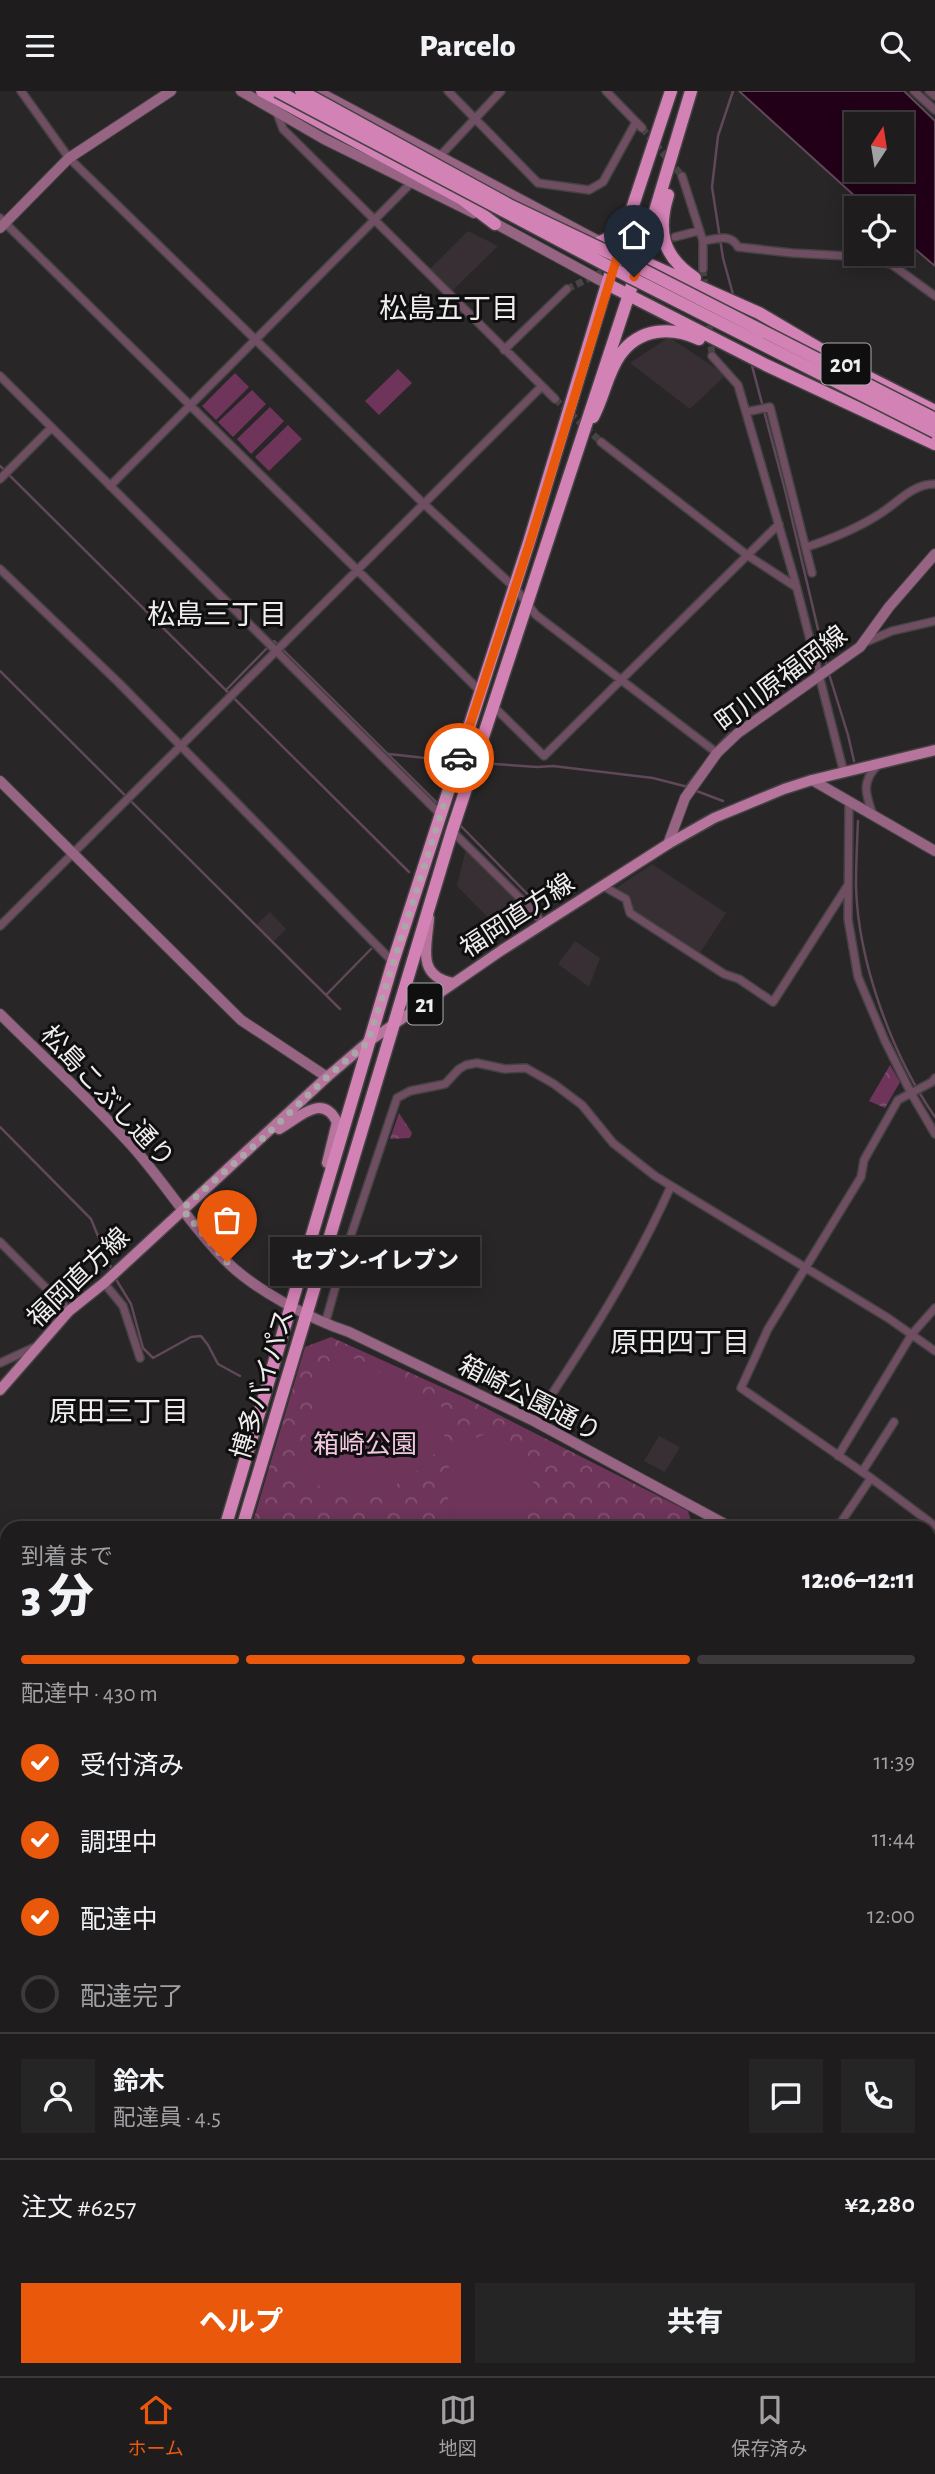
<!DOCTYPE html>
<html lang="ja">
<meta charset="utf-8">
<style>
:root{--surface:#1e1c1d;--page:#262526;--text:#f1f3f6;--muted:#a1a1a4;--line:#3c3a3b;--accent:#ea580c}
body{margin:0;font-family:"Alegreya Sans","Noto Sans JP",sans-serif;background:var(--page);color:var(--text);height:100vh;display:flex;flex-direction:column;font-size:26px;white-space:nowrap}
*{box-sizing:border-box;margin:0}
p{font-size:23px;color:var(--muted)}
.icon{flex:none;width:38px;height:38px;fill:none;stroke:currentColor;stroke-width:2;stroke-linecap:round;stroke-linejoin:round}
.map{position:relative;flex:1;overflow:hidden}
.details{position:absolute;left:0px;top:1430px;width:936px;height:856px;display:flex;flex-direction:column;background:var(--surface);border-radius:21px 21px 0 0;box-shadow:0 4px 18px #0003,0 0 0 2px var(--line)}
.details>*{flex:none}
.needle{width:46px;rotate:12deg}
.buttons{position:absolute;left:844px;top:21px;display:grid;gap:14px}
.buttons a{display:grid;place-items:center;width:70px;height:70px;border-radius:0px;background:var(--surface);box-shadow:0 4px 18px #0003,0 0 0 2px var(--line);font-size:35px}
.pin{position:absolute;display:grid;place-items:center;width:60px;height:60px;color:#fff;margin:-72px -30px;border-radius:50% 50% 50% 0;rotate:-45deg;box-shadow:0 0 7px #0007}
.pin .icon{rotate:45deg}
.courier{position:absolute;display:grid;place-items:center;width:70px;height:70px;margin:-35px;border:5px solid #ea580c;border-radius:50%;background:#fff;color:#222;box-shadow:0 2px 9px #0007}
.bubble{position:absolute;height:49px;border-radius:0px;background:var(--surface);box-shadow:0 4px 18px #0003,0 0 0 2px var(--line);font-size:23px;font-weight:800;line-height:49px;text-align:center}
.summary em{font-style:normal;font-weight:800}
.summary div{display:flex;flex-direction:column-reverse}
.summary{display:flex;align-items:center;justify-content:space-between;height:119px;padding:0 21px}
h1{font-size:46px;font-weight:800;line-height:52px}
.bar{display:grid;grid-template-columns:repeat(4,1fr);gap:10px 7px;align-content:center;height:84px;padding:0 21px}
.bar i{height:9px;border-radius:5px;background:var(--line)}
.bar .selected{background:var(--accent)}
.bar p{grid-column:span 4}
.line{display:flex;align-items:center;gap:18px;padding:0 21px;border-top:2px solid var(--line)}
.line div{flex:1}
.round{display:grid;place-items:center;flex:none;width:74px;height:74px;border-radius:0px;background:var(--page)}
ol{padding:0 21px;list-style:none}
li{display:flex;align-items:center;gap:21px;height:77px}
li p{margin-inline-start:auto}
li .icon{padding:7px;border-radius:50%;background:var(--accent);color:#fff;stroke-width:4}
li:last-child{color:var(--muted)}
li i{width:38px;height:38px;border:4px solid var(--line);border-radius:50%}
.primary-button{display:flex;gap:14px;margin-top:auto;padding:14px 21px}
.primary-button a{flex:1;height:80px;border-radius:0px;background:var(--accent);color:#fff;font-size:28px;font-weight:800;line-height:80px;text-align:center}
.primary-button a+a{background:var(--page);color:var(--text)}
header{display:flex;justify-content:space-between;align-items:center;height:91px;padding:0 21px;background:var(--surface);font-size:32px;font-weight:800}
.dock{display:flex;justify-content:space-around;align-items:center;height:98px;border-top:2px solid var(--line);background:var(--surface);font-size:19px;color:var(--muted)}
.dock a{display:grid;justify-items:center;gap:4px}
.dock .selected{color:var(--accent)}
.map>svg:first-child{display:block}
.built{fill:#372f33}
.park{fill:url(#park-crowns)}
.garden{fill:#6e345a}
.water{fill:#220118;stroke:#604858;stroke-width:2;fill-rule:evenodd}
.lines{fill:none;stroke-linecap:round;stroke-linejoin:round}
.stream{stroke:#604858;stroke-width:2.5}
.street-tunnel{stroke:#464445;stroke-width:7;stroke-dasharray:7 3.5;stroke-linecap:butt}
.street-casing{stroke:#444243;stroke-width:10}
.secondary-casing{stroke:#444243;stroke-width:12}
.primary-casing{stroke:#444243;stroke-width:13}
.highway-casing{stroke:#444243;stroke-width:15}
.street{stroke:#6f4e62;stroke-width:7}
.secondary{stroke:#986484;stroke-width:10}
.primary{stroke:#b7749d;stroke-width:10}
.highway{stroke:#d382b5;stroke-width:12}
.rail{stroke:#d8d6d7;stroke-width:2.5}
.highway-bridge-casing{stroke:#444243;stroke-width:15;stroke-linecap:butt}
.highway-bridge{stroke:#d382b5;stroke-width:12}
.done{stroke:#a9a7a8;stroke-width:7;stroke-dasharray:0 12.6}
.route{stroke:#ea580c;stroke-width:9}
.labels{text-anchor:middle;stroke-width:6;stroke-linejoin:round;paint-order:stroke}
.shield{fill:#100f10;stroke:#acaaab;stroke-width:2}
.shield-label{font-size:24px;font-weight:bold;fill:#efedee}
.street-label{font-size:26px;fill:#efedee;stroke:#100f10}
.park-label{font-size:26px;fill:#f2c7e0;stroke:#100f10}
.neighbourhood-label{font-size:28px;fill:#efedee;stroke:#100f10}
</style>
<header><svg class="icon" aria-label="menu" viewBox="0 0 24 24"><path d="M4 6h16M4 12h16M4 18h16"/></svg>Parcelo<svg class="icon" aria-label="search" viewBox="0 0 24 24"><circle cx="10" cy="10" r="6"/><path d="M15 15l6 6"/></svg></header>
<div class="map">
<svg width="935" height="2285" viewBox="0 0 935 2285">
<defs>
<pattern id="park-crowns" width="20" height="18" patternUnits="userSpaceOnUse" patternTransform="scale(1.75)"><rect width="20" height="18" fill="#6e345a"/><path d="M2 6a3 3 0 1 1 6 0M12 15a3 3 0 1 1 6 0" fill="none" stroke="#835272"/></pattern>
</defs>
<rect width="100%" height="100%" fill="#282627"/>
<!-- built -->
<path class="built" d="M 468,140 L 498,155 L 452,200 L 430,178 Z
M 669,246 L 726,284 L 690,318 L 630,272 Z
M 466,757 L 534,828 L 507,846 L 457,795 Z
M 652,773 L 726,822 L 700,862 L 633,821 L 629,815 L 628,806 L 616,797 Z
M 270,821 L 286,838 L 274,850 L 256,834 Z
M 575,850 L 600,867 L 589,896 L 558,873 Z
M 659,1345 L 680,1356 L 665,1381 L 644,1370 Z"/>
<!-- park -->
<path class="park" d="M 890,974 L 900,991 L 885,1017 L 869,1010 Z
M 399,1022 L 412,1042 L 410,1047 L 390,1048 Z
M 331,1246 L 466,1307 L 688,1420 L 692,1433 L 697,1437 L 251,1437 L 305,1256 Z"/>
<!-- garden -->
<path class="garden" d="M 398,278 L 412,292 L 379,324 L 365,310 Z
M 235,282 L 249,296 L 216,329 L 202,315 Z
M 252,299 L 266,313 L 233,346 L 218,331 Z
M 270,316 L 284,330 L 251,363 L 237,348 Z
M 288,334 L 302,348 L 269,380 L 255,366 Z
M 349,1265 L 446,1318 C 457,1361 396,1404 358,1404 C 336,1403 319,1395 300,1386 L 297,1375 L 326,1271 Z
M 483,1344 C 536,1343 547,1401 517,1437 L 458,1437 L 453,1431 C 444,1392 439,1360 483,1344 Z"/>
<!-- water -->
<path class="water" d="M 739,0 L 904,0 L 935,30 L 935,175 L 901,146 L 901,117 L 868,117 ZM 856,33 L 901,33 L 901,79 L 856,79 Z"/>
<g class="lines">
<!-- stream -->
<path class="stream" d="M 733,0 L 718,45 L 712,96 L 723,167 L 734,207
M 751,271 L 785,399 L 827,576
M 0,375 L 409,781
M 0,580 L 340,918
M 829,583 L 848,644 L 854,670
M 227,598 L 274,550 L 438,713
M 389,663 L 452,670
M 480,672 L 537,676 L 553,675 L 653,687 L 688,696
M 686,696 L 718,654 L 730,642
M 694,699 L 723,710
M 858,730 C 857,752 856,773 856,795 C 858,871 892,964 935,1026
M 458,732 L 541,817
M 326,904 L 371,858
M 0,1036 L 91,1128 L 112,1179
M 114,1185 L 131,1213 L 143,1257 L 153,1267 L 191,1246 L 201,1245 L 208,1254 L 218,1273 L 240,1285"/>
<!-- street-tunnel -->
<path class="street-tunnel" d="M 642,37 L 682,85
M 644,161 L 675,146
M 703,178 L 705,199
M 567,198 L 611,177
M 708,224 L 712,265
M 555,308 L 601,351"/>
<!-- street casing -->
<g class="street-casing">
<path id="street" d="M 21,0 L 69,67 L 424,413 L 515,497 L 536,524 L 717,662
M 448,0 L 538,92 L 589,99 L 603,91 L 636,31
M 606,0 L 642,37
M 914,0 L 935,19
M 929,0 L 935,5
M 440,65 L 501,0
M 682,85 L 703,150 L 703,178
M 0,127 L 480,600
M 675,146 L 698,140
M 703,150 C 717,148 731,142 738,156 L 792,162 L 848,165 L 891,173 L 935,205
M 504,259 L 567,198
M 712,265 L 738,294 L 795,490 L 844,682
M 0,285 L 440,723
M 542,295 L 555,308
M 746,321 L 770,316 L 812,482
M 601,351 L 747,464 L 796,496
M 0,388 L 51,337
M 110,395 L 412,91
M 807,456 C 831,448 856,438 878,424 C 897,413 911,393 935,393
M 0,478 L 119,592 L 393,871
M 866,551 L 892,540 L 935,530
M 493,615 L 544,665 L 779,433
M 849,710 L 848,828 L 858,886 L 885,950 L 911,1002 L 935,1043
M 873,724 C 865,702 861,690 879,673
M 452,740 L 535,822 L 543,833
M 603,795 L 626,808 L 630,822 L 724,883 L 739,888 L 773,911 L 848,794
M 0,835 L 542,295 L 283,38 L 277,22
M 935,987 L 932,991 L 898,1009 L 864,1069 L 861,1086 L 768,1238 L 741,1297 L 871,1387 L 935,1435
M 0,1151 L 69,1220
M 104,1192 L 123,1215 L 140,1267
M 325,1233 L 345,1162 L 397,1007 L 410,1000 L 445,993 L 459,978 L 466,974 L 477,972 L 505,978 L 526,977 L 554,993 L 582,1014 L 613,1052 L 655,1085 L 888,1227 L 935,1260
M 0,1272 L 35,1256
M 534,1330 C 585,1254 634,1178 671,1095
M 838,1365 L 912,1243 L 935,1217
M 862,1381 L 894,1331
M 837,1437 L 871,1387
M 0,1484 L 7,1485
M 929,1619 L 935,1616
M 929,1648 L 935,1645
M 929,1671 L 935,1679
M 0,1678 L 7,1677
M 929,1862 L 935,1857
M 929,1888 L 935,1895
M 0,1968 L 7,1984
M 0,2000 L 7,1997
M 929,2221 L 935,2219
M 929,2226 L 935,2238
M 150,2278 L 153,2285
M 795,2278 L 798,2285
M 123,2285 L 135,2278
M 448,2285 L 460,2278
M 776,2285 L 790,2278"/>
</g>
<!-- secondary casing -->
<g class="secondary-casing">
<path id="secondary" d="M 241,0 L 324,48 L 474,122
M 317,0 L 604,153
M 491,130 L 607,193
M 0,137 L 69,67 L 171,0
M 812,689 L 935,760
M 0,690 L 241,929 L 327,986
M 668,753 L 685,707 L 717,662 L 738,642 L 860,556 L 889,516 L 935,463
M 0,923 C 44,967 91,1009 132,1055 C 165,1092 191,1135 226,1170 C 255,1199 310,1228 349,1241 L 534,1330 L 732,1437
M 929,1554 L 935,1560
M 0,1868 L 7,1870
M 470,2278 L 474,2285"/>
</g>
<!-- primary casing -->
<g class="primary-casing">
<path id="primary" d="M 429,827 C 427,856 416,885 453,892
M 279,1038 C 299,1027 322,1001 337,1031 L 327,1072
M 0,1299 L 69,1220 L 104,1192 L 327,986 L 368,951 L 502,859 L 668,753 L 714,727 L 784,698 L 812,689 L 935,659"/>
</g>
<!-- highway casing -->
<g class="highway-casing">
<path id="highway" d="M 262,0 L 462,108 L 495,133
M 668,104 C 657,140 662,165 695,187
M 600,151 L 626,139
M 619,160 L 759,222 L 864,284 L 935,320
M 607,193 L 766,274 L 935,353
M 593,326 C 604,306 607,282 620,264 C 639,237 671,235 699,248
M 225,1437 L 393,871 L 529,451 L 607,193 L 671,0
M 242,1437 L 452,740 L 640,170 L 691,0
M 0,2165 L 7,2141
M 0,2225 L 7,2202"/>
</g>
<!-- street -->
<use href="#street" class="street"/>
<!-- secondary -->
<use href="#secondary" class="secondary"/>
<!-- primary -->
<use href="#primary" class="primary"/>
<!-- highway -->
<use href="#highway" class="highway"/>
<!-- rail -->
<path class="rail" d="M 929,1636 L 935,1634
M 0,2009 L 7,2006"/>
<!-- highway-bridge casing -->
<g class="highway-bridge-casing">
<path id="highway-bridge" d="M 277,0 L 604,173 L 935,341
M 301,0 L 511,115 L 610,162 L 935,328"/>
</g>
<!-- highway-bridge -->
<use href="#highway-bridge" class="highway-bridge"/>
</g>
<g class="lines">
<!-- done -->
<path class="done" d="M 227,1171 L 182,1118 L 263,1047 L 327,986 L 368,951 L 459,667"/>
<!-- route -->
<path class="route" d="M 459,667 L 530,451 L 619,160 L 640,170 L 634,186"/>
</g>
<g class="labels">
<!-- shield labels -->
<g class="shield">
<rect x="821.5" y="252.5" width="49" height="41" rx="5"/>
<rect x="407.5" y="892.5" width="35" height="41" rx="5"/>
</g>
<g class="shield-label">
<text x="846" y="281">201</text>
<text x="425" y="921">21</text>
</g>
<!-- street labels -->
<g class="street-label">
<text transform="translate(781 587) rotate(-37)" y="9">町川原福岡線</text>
<text transform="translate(517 824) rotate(-33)" y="9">福岡直方線</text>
<text transform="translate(108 1005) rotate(47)" y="9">松島こぶし通り</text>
<text transform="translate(78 1186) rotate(-44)" y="9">福岡直方線</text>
<text transform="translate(262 1293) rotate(-73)" y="9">博多バイパス</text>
<text transform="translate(530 1307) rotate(27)" y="9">箱崎公園通り</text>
</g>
<!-- park labels -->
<g class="park-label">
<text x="365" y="1362">箱崎公園</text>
</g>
<!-- neighbourhood labels -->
<g class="neighbourhood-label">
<text x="449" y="227">松島五丁目</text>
<text x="217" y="533">松島三丁目</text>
<text x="680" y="1261">原田四丁目</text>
<text x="119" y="1330">原田三丁目</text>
</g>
</g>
</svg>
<div class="buttons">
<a><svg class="needle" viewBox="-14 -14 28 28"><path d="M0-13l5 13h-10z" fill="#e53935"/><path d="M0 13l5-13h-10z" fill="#a1a1a4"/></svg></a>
<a><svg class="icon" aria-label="locate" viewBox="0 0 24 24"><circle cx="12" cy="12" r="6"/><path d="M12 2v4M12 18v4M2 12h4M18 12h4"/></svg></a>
</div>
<div class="pin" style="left:227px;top:1171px;background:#ea580c"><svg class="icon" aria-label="bag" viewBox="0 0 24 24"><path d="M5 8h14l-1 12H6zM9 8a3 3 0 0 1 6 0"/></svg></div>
<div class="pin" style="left:634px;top:186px;background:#1f2937"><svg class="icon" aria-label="home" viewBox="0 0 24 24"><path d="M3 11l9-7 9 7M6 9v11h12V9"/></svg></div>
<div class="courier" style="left:459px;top:667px"><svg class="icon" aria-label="car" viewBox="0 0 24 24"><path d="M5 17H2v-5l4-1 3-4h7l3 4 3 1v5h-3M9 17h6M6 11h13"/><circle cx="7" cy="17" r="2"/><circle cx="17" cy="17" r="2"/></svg></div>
<div class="bubble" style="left:270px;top:1146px;width:210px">セブン-イレブン</div>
<section class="details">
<div class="summary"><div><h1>3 分</h1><p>到着まで</p></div><em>12:06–12:11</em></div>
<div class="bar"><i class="selected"></i><i class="selected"></i><i class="selected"></i><i></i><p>配達中 · 430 m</p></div>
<ol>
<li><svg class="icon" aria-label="check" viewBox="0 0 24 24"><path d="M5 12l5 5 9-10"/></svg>受付済み<p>11:39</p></li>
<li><svg class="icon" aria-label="check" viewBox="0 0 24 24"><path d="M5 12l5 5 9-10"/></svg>調理中<p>11:44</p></li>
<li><svg class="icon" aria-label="check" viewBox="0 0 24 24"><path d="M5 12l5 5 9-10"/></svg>配達中<p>12:00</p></li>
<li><i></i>配達完了</li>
</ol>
<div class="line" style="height:126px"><a class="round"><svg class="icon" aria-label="person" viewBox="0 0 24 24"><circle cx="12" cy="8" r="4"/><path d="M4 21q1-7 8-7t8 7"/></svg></a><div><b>鈴木</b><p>配達員 · 4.5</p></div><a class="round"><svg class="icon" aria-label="chat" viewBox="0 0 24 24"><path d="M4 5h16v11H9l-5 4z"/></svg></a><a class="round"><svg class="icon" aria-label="phone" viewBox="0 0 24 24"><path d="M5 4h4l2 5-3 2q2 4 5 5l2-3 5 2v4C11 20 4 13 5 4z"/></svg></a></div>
<div class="line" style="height:91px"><div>注文 #6257</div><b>¥2,280</b></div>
<div class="primary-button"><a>ヘルプ</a><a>共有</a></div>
</section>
</div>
<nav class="dock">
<a class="selected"><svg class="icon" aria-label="home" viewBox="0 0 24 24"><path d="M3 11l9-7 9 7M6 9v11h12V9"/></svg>ホーム</a>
<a><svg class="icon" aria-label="map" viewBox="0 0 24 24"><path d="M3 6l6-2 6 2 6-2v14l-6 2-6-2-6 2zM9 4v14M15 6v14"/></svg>地図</a>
<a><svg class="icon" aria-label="saved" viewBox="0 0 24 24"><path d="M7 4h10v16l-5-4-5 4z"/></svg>保存済み</a>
</nav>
